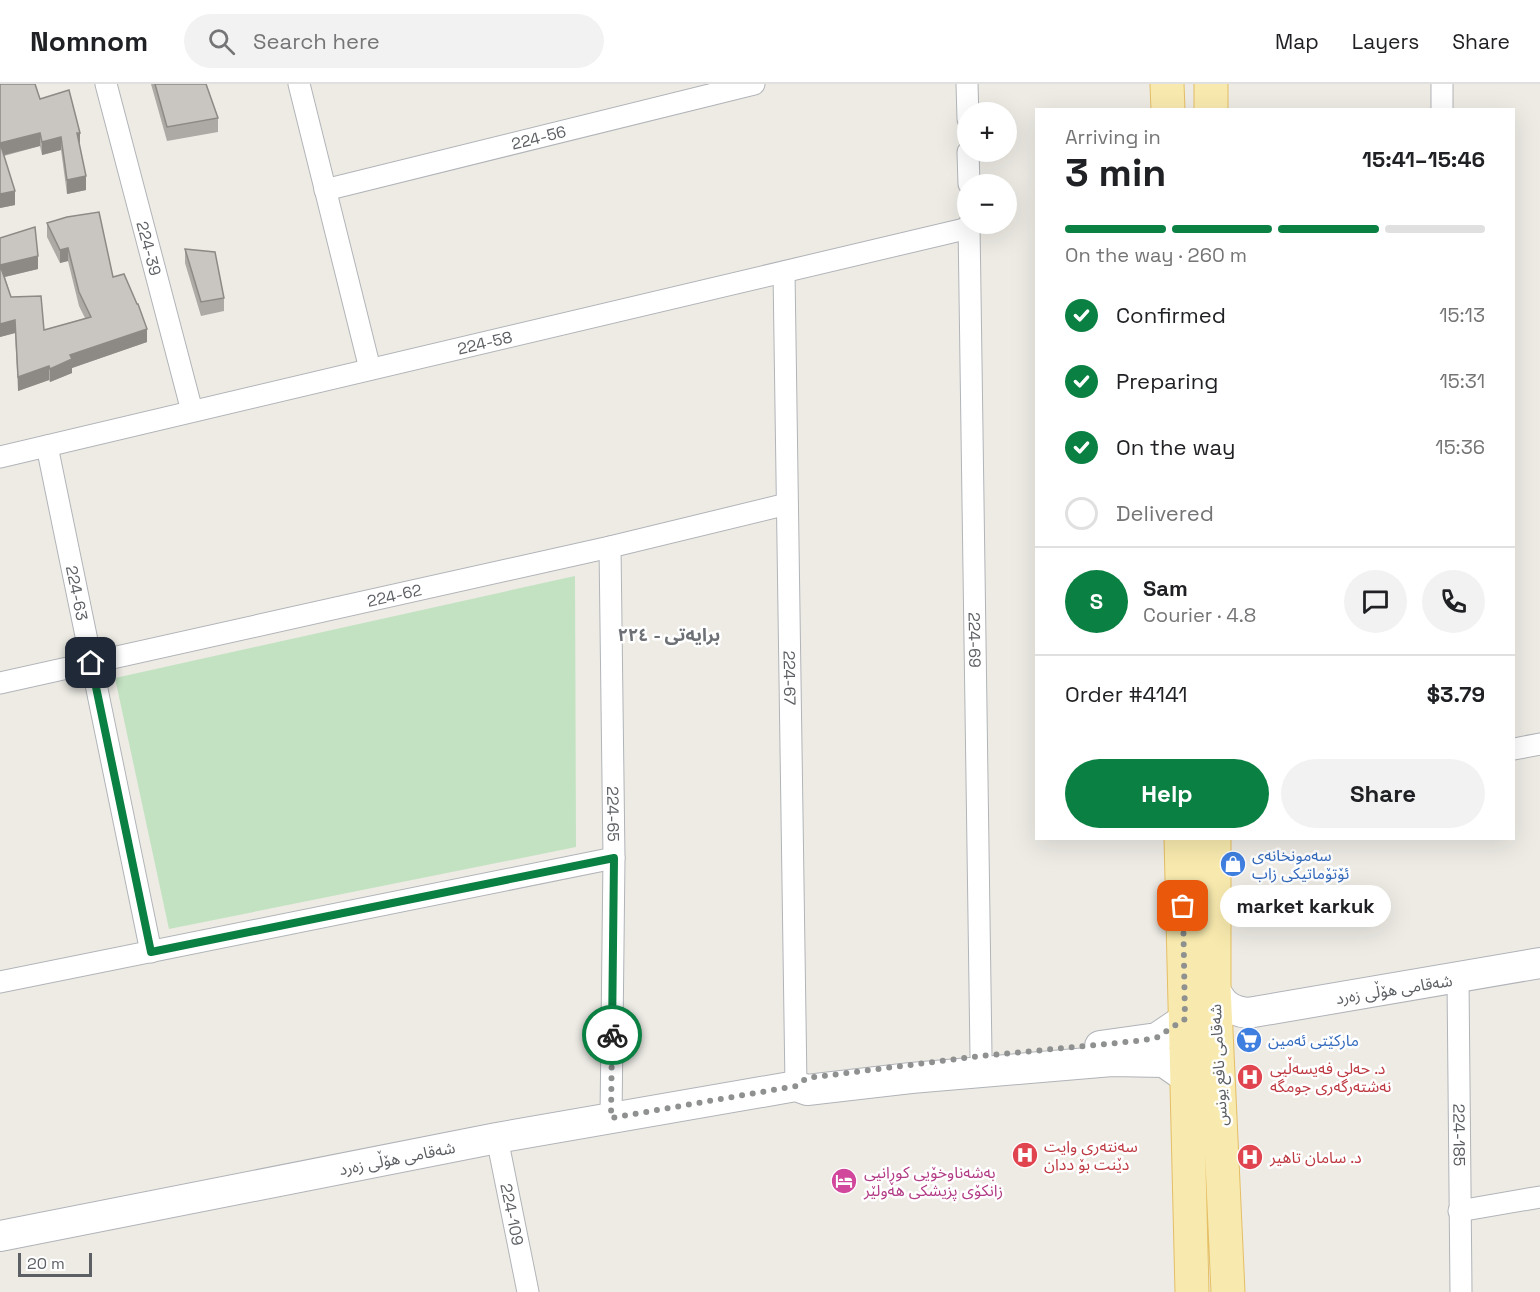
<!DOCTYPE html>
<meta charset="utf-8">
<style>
:root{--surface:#fff;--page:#f2f2f2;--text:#202124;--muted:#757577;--line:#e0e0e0;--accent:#0b8043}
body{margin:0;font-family:"Space Grotesk","Noto Sans Arabic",sans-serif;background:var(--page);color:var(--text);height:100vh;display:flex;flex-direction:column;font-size:22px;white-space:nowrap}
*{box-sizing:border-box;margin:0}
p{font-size:20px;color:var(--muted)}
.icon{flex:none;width:33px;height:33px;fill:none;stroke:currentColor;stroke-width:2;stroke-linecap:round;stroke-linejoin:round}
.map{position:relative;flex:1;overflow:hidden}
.side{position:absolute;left:1035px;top:24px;width:480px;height:732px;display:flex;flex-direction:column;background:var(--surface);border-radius:0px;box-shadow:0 6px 24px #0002}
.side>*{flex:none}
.buttons{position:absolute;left:957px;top:18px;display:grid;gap:12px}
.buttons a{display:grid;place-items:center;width:60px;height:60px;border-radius:50%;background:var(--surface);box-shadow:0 6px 24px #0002;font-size:30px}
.scale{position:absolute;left:18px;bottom:15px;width:74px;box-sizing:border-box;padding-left:6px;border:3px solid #5c5f63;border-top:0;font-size:16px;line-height:21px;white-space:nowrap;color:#5c5f63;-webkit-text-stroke:4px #fff;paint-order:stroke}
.pin{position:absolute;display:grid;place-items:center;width:51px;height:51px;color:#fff;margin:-26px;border-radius:12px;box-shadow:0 3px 9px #0006}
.courier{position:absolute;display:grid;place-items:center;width:60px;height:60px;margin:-30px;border:4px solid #0b8043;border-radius:50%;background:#fff;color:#222;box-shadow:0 2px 8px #0007}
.bubble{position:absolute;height:42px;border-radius:21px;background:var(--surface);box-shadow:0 6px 24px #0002;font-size:20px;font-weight:600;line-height:42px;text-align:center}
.headline em{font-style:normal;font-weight:600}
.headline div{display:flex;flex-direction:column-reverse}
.headline{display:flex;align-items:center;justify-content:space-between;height:102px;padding:0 30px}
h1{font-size:39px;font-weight:600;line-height:45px}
.bar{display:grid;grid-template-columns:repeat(4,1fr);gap:9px 6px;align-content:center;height:72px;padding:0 30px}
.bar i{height:8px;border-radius:4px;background:var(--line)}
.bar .current{background:var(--accent)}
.bar p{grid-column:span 4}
.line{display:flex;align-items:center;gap:15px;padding:0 30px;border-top:2px solid var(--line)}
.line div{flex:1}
.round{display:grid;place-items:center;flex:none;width:63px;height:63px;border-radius:32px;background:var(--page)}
ol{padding:0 30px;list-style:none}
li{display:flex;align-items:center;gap:18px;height:66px}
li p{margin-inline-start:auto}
li .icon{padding:6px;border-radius:50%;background:var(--accent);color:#fff;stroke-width:4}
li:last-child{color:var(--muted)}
li i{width:33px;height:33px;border:3px solid var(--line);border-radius:50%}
.cta{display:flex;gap:12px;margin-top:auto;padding:12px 30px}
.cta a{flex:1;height:69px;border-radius:36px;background:var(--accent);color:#fff;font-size:24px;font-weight:600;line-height:69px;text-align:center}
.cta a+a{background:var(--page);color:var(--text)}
header{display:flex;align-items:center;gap:36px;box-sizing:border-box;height:84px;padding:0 30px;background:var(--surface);border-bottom:2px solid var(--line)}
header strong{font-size:28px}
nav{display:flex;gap:33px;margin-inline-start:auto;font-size:21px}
.search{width:420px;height:54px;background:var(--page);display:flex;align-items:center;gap:15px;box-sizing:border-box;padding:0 21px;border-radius:33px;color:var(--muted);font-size:22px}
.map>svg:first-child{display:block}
.green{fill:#c3e2c2}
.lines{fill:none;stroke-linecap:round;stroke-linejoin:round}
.street-casing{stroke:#b1b4b8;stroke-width:23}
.secondary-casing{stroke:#b0b3b8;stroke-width:32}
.primary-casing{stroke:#e5be65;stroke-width:35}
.street{stroke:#fff;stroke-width:21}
.secondary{stroke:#fff;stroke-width:30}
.primary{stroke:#f8eaae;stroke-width:33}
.wall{fill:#ada9a5}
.shaded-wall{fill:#8d8a86}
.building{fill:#c9c5c0;stroke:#8d8a86;stroke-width:1.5}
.done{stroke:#8f9090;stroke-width:6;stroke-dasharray:0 10.8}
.route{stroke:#0b8043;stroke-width:8}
.labels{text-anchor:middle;stroke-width:5;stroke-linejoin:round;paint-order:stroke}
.street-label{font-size:16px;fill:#5c5f63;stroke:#fff}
.shop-label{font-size:16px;fill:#366cbe;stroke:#fff;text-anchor:start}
.health-label{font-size:16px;fill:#be3a42;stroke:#fff;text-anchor:start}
.hotel-label{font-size:16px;fill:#b23c85;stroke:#fff;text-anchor:start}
.neighbourhood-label{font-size:18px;font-weight:bold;fill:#6d7175;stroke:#fff}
</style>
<header>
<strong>Nomnom</strong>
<div class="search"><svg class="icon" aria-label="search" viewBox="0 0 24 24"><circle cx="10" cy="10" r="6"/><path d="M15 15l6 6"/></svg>Search here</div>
<nav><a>Map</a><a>Layers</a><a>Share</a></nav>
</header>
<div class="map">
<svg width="1540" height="1208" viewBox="0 0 1540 1208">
<rect width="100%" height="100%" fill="#edebe4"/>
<!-- green -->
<path class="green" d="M 575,492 L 576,763 L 169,845 L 115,594 Z"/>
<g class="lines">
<!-- street casing -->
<g class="street-casing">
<g id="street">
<path id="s1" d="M 106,0 L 192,327"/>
<path d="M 299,0 L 370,285"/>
<path d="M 967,0 L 968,35"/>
<path d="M 1442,0 L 1442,26"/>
<path d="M 968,68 L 969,100"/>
<path id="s2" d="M 325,106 L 754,0"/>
<path id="s3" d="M 969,140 L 981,972"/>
<path id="s4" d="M 784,188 L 796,1002"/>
<path id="s5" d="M 47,362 L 151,868"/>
<path id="s6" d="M 0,373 L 969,144"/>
<path id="s7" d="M 610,463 L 614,774 L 611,1034"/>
<path id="s8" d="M 0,599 L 610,463 L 787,420"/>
<path d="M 1514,665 L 1540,660"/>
<path id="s9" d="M 1458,895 L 1461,1208"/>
<path d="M 0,898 L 614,774"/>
<path id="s10" d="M 497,1054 L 528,1208"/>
<path d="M 1459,1127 L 1540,1113"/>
</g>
</g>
<!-- secondary casing -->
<g class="secondary-casing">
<path id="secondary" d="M 1214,903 C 1221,920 1230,927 1248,929 L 1540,879
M 1100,962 L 1157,954 L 1185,935
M 0,1152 L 497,1054 L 796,1002 L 807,1006 L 911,994 L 1112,977 L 1164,978 L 1187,994"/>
</g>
<!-- primary casing -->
<g class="primary-casing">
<path id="primary" d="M 1167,0 L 1168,26
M 1211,0 L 1211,26
M 1181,754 L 1192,1208
M 1214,754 L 1214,903 L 1228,1208"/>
</g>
<!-- street -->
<use href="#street" class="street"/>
<!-- secondary -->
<use href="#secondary" class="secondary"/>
<!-- primary -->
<use href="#primary" class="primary"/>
</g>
<!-- wall -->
<path class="wall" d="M 0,0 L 40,15 L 80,62 L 86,106 L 67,110 L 61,66 L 42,71 L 40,62 L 4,72 L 15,121 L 0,124 Z
M 151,0 L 206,0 L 218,34 L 218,48 L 167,57 Z
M 47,139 L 113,193 L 147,258 L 72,284 L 72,289 L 50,298 L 49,296 L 18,307 L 15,249 L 0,253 L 0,154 L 38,185 L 5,193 L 11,213 L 44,246 L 85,234 L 79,222 L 68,177 L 60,179 L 47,153 Z
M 185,165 L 224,214 L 224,227 L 201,232 L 185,179 Z"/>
<!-- shaded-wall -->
<path class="shaded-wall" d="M 40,49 L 40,62 L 0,72 L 0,59 Z
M 77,49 L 80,49 L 80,62 Z
M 61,53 L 61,66 L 42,71 L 42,58 Z
M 86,92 L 86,106 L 67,110 L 67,96 Z
M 15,107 L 15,121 L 0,124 L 0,110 Z
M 68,164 L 68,177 L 60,179 L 60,166 Z
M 38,172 L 38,185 L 0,194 L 0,181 Z
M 15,236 L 15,249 L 0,253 L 0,240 Z
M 147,245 L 147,258 L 72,284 L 72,289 L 50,298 L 50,285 L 70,271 Z
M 49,282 L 49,296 L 18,307 L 18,293 Z"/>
<!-- building -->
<path class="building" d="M 0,0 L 35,0 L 40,15 L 69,6 L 80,49 L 77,49 L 86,92 L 67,96 L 61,53 L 42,58 L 40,49 L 0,59 Z
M 155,0 L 206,0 L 218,34 L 167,43 Z
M 0,59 L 15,107 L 0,110 Z
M 99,128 L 113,193 L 124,190 L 137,220 L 138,220 L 147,245 L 70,271 L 72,275 L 50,285 L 49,282 L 18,293 L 15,236 L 0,240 L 0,154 L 35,143 L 38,172 L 0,181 L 11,213 L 41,212 L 44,246 L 91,233 L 79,208 L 68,164 L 60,166 L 47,139 L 67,133 Z
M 185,165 L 215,168 L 224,214 L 201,218 Z"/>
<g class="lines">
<!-- done -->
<path class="done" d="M 612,951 L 611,1034 L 796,1002 L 807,994 L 981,972 L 1137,957 L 1156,954 L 1185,935 L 1183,822"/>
<!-- route -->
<path class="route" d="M 91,579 L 151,868 L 614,774 L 612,951"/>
</g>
<!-- icons -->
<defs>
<g id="shop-disc" transform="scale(1.35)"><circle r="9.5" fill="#3f7fe0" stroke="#fff"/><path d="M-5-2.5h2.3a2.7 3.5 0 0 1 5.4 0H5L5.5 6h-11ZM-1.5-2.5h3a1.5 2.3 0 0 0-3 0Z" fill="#fff"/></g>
<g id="supermarket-disc" transform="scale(1.35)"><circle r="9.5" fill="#3f7fe0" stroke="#fff"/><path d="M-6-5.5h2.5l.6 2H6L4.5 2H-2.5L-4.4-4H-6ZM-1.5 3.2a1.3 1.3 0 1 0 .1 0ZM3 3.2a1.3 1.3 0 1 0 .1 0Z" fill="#fff"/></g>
<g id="hospital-disc" transform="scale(1.35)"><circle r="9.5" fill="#e0444e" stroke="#fff"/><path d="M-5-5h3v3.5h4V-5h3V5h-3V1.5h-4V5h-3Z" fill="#fff"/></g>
<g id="hotel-disc" transform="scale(1.35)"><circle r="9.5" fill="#d1479c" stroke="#fff"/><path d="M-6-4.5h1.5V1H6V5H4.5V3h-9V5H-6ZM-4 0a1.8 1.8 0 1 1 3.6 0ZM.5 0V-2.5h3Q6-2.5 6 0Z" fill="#fff"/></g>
</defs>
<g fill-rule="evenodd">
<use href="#shop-disc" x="1233" y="780"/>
<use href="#supermarket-disc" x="1249" y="956"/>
<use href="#hospital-disc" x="1250" y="993"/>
<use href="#hospital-disc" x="1025" y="1071"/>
<use href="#hospital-disc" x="1250" y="1073"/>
<use href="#hotel-disc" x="844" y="1097"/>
</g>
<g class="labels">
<!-- street labels -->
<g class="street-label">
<text dy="6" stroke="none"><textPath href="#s2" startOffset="220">224-56</textPath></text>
<text dy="6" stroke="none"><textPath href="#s1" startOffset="170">224-39</textPath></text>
<text dy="6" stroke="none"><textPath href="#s6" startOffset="498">224-58</textPath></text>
<text dy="6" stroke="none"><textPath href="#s5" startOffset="150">224-63</textPath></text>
<text dy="6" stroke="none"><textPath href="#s8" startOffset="404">224-62</textPath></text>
<text dy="6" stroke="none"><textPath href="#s3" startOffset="416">224-69</textPath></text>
<text dy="6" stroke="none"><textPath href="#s4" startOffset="406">224-67</textPath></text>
<text dy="6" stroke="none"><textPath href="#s7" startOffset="267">224-65</textPath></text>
<text transform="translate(1394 905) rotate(-9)" y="6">شەقامی هۆڵی زەرد</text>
<text transform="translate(1218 981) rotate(-93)" y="6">شەقامی نافع یونس</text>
<text dy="6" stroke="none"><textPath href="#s9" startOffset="156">224-185</textPath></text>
<text transform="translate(397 1074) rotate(-11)" y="6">شەقامی هۆڵی زەرد</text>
<text dy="6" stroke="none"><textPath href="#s10" startOffset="78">224-109</textPath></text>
</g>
<!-- shop labels -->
<g class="shop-label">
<text x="1252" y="777">سەمونخانەی<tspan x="1252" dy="18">ئۆتۆماتیکی زاب</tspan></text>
<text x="1268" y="962">مارکێتی ئەمین</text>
</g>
<!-- health labels -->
<g class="health-label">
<text x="1270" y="990">د. حەلی فەیسەڵیی<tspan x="1270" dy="18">نەشتەرگەری جومگە</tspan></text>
<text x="1044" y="1068">سەنتەری وایت<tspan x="1044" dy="18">دێنت بۆ ددان</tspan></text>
<text x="1270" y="1079">د. سامان تاهیر</text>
</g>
<!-- hotel labels -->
<g class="hotel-label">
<text x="864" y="1094">بەشەناوخۆیی کوڕانیی<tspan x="864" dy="18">زانکۆی پزیشکی هەولێر</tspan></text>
</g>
<!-- neighbourhood labels -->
<g class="neighbourhood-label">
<text x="669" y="557">برایەتی - ٢٢٤</text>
</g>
</g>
</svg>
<div class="buttons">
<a>+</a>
<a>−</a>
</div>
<div class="scale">20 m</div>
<div class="pin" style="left:1183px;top:822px;background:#ea580c"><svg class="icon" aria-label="bag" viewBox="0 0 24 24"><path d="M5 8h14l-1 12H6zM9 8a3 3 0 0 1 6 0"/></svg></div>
<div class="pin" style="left:91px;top:579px;background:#1f2937"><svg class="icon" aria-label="home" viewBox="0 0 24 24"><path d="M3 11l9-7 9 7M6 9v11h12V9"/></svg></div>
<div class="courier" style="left:612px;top:951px"><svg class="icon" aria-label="bike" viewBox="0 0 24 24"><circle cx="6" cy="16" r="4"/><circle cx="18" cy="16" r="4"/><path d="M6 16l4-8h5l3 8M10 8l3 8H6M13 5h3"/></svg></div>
<div class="bubble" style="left:1220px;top:801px;width:171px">market karkuk</div>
<section class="side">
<div class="headline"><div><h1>3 min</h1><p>Arriving in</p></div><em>15:41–15:46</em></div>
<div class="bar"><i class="current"></i><i class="current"></i><i class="current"></i><i></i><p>On the way · 260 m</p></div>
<ol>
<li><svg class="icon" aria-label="check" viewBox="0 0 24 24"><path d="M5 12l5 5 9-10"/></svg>Confirmed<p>15:13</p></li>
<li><svg class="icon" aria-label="check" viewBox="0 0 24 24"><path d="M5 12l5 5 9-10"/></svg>Preparing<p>15:31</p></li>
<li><svg class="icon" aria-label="check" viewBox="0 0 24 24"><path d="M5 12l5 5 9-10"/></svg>On the way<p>15:36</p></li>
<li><i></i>Delivered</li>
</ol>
<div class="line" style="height:108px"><b class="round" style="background:var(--accent);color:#fff">S</b><div><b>Sam</b><p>Courier · 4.8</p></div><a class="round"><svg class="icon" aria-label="chat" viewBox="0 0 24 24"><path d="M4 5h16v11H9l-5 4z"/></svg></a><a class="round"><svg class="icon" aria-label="phone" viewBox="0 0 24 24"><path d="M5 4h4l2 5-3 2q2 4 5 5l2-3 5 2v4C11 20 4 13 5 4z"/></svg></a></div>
<div class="line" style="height:78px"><div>Order #4141</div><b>$3.79</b></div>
<div class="cta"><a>Help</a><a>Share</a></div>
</section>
</div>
